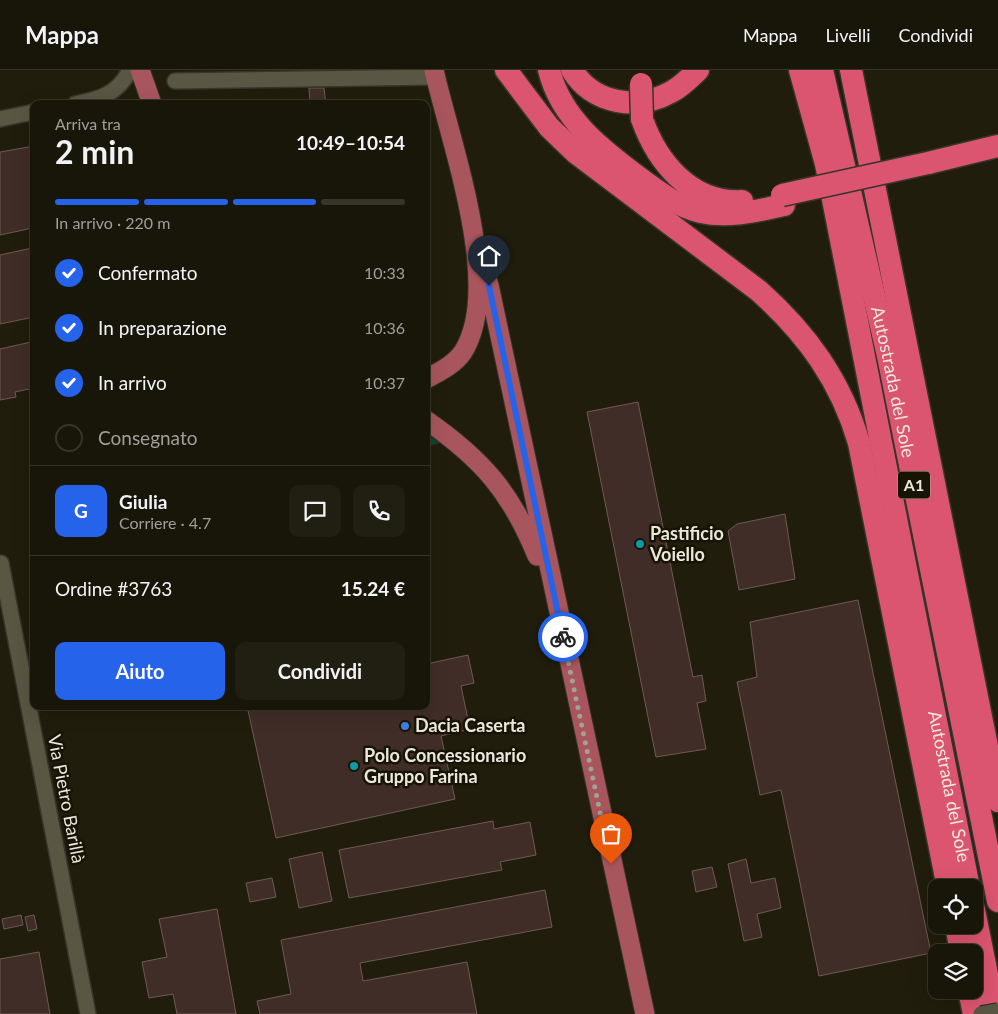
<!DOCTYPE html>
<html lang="it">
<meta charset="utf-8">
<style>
:root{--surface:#181609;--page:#211f12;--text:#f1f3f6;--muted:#9f9f9c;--line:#36352a;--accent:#2563eb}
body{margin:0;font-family:Lato,sans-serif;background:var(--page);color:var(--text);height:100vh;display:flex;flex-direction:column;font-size:19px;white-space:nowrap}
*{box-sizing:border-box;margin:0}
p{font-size:16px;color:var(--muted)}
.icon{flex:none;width:28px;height:28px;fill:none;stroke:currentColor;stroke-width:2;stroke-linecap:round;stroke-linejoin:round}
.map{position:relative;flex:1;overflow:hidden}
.details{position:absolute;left:30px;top:30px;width:400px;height:610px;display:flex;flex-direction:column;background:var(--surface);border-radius:10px;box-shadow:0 5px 20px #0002,0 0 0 1px var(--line)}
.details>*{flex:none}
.fabs{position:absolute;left:928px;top:809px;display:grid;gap:10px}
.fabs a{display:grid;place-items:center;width:55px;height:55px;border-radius:10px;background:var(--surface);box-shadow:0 5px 20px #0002,0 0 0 1px var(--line);font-size:25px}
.pin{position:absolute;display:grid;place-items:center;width:42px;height:42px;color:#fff;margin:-51px -21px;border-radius:50% 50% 50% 0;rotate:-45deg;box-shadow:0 0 5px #0007}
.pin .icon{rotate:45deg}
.courier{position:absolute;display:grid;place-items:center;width:50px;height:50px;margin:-25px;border:4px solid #2563eb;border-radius:50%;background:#fff;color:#222;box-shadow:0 1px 6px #0007}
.headline em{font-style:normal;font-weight:700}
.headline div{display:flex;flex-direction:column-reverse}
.headline{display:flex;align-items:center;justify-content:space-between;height:85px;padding:0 25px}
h1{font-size:32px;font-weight:700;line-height:38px}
.bar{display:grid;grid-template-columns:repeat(4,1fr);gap:8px 5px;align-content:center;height:60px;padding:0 25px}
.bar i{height:6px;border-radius:4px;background:var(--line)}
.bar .active{background:var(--accent)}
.bar p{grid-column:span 4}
.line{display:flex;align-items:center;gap:12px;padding:0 25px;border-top:1px solid var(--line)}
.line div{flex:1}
.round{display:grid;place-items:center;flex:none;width:52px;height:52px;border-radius:10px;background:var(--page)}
ol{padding:0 25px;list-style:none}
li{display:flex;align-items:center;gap:15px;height:55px}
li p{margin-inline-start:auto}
li .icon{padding:5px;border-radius:50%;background:var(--accent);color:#fff;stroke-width:4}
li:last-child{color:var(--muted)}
li i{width:28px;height:28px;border:2px solid var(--line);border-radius:50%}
.action{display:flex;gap:10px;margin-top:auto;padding:10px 25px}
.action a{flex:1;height:58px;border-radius:10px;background:var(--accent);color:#fff;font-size:20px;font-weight:700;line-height:58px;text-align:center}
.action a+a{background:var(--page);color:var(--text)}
header{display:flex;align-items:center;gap:30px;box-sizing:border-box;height:70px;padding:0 25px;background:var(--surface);border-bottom:1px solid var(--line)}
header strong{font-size:24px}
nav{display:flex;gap:28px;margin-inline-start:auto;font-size:18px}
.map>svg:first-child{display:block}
.green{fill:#12422f}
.building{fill:#402d28;stroke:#6f5a54}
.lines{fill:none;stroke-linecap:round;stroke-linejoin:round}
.minor-casing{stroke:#37342c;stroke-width:18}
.major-casing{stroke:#37342c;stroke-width:21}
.highway-casing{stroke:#37342c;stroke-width:25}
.minor{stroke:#595643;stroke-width:15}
.major{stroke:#a8555e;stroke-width:19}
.highway{stroke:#dc5570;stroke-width:22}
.minor-bridge-casing{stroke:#37342c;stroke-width:18;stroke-linecap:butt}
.highway-bridge-casing{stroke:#37342c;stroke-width:25;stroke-linecap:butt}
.minor-bridge{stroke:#595643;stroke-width:15}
.highway-bridge{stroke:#dc5570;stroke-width:22}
.done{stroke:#a3a194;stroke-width:5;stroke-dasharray:0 9}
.route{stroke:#2563eb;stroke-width:6}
.culture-dot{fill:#0f9aa8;stroke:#171404;stroke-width:2}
.shop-dot{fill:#3f7fe0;stroke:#171404;stroke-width:2}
.labels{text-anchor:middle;stroke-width:5;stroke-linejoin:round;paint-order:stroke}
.shield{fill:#171404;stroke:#aba89c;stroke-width:1}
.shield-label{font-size:16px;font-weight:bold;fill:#eae8dd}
.street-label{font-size:18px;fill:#eae8dd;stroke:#171404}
.poi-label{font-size:18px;font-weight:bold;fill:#eae8dd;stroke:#171404;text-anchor:start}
</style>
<header>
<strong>Mappa</strong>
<nav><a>Mappa</a><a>Livelli</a><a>Condividi</a></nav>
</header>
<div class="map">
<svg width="998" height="944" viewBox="0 0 998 944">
<rect width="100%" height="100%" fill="#201d0c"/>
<!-- green -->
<path class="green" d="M 426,363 L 440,373 L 426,377 Z"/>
<!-- building -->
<path class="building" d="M 309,18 L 324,18 L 326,34 L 310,34 Z
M 34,76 L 34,153 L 28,159 L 0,165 L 0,82 Z
M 32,178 L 34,247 L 0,254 L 0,185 Z
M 31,272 L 34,284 L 34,318 L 15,322 L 16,327 L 0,330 L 0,279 Z
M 638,332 L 693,607 L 702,605 L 706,631 L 697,633 L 706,679 L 656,687 L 587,342 Z
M 785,444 L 795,509 L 739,520 L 728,461 L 737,454 Z
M 858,530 L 931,883 L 819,906 L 781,720 L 760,725 L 737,612 L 757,607 L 750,552 Z
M 468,585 L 474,613 L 461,616 L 470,659 L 441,666 L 455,729 L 276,768 L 247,636 L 426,636 L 426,594 Z
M 493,751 L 494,759 L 530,752 L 536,785 L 500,792 L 502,800 L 349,828 L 339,780 Z
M 322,782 L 332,831 L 299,838 L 289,789 Z
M 746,789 L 751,813 L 775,808 L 781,838 L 757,844 L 762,867 L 744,871 L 728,794 Z
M 712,797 L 717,817 L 696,822 L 692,801 Z
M 272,808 L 276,827 L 250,832 L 246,813 Z
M 545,820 L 552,857 L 360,893 L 363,911 L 467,892 L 477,944 L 260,944 L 257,931 L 291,924 L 281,870 Z
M 217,839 L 236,944 L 177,944 L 173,924 L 149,928 L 142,892 L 167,887 L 159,849 Z
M 21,845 L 23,855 L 4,859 L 2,849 Z
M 34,845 L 37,859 L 28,861 L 25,847 Z
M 39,882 L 50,944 L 0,944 L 0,889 Z"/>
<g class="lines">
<!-- minor casing -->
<g class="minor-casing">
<path id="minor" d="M 175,11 L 436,7
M 75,34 C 100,29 118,24 130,0
M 0,49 L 34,42
M 1,493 L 88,944"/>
</g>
<!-- major casing -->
<g class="major-casing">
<path id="major" d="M 140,0 L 152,34
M 477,176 L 489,215 L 645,944
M 426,309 C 439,302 454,295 463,282 C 504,217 450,72 434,0
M 426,350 C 482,389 511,422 537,486"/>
</g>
<!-- highway casing -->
<g class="highway-casing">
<g id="highway">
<path d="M 506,0 L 549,57 L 576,83 L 759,221 C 807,264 841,311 859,373 L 948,818"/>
<path d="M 549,0 C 561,49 602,80 641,109 C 660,123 677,136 701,142 C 728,148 757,141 784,135"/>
<path d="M 572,0 C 593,34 637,41 671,22 C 681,17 690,8 698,0"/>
<path id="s1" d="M 800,0 L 826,94 L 969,818"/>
<path id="s2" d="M 822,0 L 888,286 L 998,831"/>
<path d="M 851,0 L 998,731"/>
<path d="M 642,49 C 657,92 691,134 742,131"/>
<path d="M 928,93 L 998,76"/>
<path d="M 974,840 L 995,944"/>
<path d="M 956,855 L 961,882"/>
<path d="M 969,920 L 974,944"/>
</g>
</g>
<!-- minor -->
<use href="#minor" class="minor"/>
<!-- major -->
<use href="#major" class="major"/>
<!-- highway -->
<use href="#highway" class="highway"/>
<!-- minor-bridge casing -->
<g class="minor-bridge-casing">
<path id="minor-bridge" d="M 981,944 L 998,941"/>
</g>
<!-- highway-bridge casing -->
<g class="highway-bridge-casing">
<path id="highway-bridge" d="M 641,14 L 642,49
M 782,125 L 928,93"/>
</g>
<!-- minor-bridge -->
<use href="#minor-bridge" class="minor-bridge"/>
<!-- highway-bridge -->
<use href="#highway-bridge" class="highway-bridge"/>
</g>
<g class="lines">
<!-- done -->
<path class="done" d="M 563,567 L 611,794"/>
<!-- route -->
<path class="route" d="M 489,216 L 563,567"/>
</g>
<!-- markers -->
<g class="culture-dot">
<circle cx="640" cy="474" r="5"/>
<circle cx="354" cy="696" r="5"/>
</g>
<circle class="shop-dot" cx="405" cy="656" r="5"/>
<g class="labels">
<!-- shield labels -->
<rect class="shield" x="898" y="401.5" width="32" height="27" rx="4"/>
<g class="shield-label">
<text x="914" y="421">A1</text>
</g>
<!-- street labels -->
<g class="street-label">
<text dy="6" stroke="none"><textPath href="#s2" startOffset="320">Autostrada del Sole</textPath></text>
<text dy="6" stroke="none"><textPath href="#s1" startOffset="732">Autostrada del Sole</textPath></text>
<text transform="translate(66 729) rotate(79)" y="6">Via Pietro Barillà</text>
</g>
<!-- poi labels -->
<g class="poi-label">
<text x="650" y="470">Pastificio<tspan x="650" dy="21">Voiello</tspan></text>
<text x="415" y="662">Dacia Caserta</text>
<text x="364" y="692">Polo Concessionario<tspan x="364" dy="21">Gruppo Farina</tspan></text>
</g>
</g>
</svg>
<div class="fabs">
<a><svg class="icon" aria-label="locate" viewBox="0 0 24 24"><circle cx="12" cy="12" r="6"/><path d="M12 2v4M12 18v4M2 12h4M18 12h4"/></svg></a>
<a><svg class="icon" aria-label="layers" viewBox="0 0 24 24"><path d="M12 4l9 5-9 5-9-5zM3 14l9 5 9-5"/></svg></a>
</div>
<div class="pin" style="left:611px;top:794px;background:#ea580c"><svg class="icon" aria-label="bag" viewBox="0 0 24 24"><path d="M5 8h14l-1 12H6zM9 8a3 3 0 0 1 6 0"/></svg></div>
<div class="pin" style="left:489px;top:216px;background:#1f2937"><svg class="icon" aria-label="home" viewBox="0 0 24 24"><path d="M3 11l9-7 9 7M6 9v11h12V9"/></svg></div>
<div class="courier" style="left:563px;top:567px"><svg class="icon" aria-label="bike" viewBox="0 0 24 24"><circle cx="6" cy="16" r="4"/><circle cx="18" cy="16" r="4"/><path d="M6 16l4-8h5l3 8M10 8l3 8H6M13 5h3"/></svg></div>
<section class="details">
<div class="headline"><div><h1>2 min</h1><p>Arriva tra</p></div><em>10:49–10:54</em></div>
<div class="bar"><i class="active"></i><i class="active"></i><i class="active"></i><i></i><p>In arrivo · 220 m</p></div>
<ol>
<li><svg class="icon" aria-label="check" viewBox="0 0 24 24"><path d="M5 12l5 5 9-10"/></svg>Confermato<p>10:33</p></li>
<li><svg class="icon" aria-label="check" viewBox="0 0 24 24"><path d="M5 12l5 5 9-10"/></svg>In preparazione<p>10:36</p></li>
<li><svg class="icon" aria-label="check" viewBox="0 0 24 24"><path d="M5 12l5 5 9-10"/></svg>In arrivo<p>10:37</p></li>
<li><i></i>Consegnato</li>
</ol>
<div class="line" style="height:90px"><b class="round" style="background:var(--accent);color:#fff">G</b><div><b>Giulia</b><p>Corriere · 4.7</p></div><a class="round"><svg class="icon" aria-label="chat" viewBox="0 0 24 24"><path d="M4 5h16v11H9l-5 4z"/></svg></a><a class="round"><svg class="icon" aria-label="phone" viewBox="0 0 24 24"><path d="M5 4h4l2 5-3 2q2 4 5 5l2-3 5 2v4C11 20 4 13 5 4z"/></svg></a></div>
<div class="line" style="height:65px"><div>Ordine #3763</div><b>15.24 €</b></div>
<div class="action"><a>Aiuto</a><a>Condividi</a></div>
</section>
</div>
